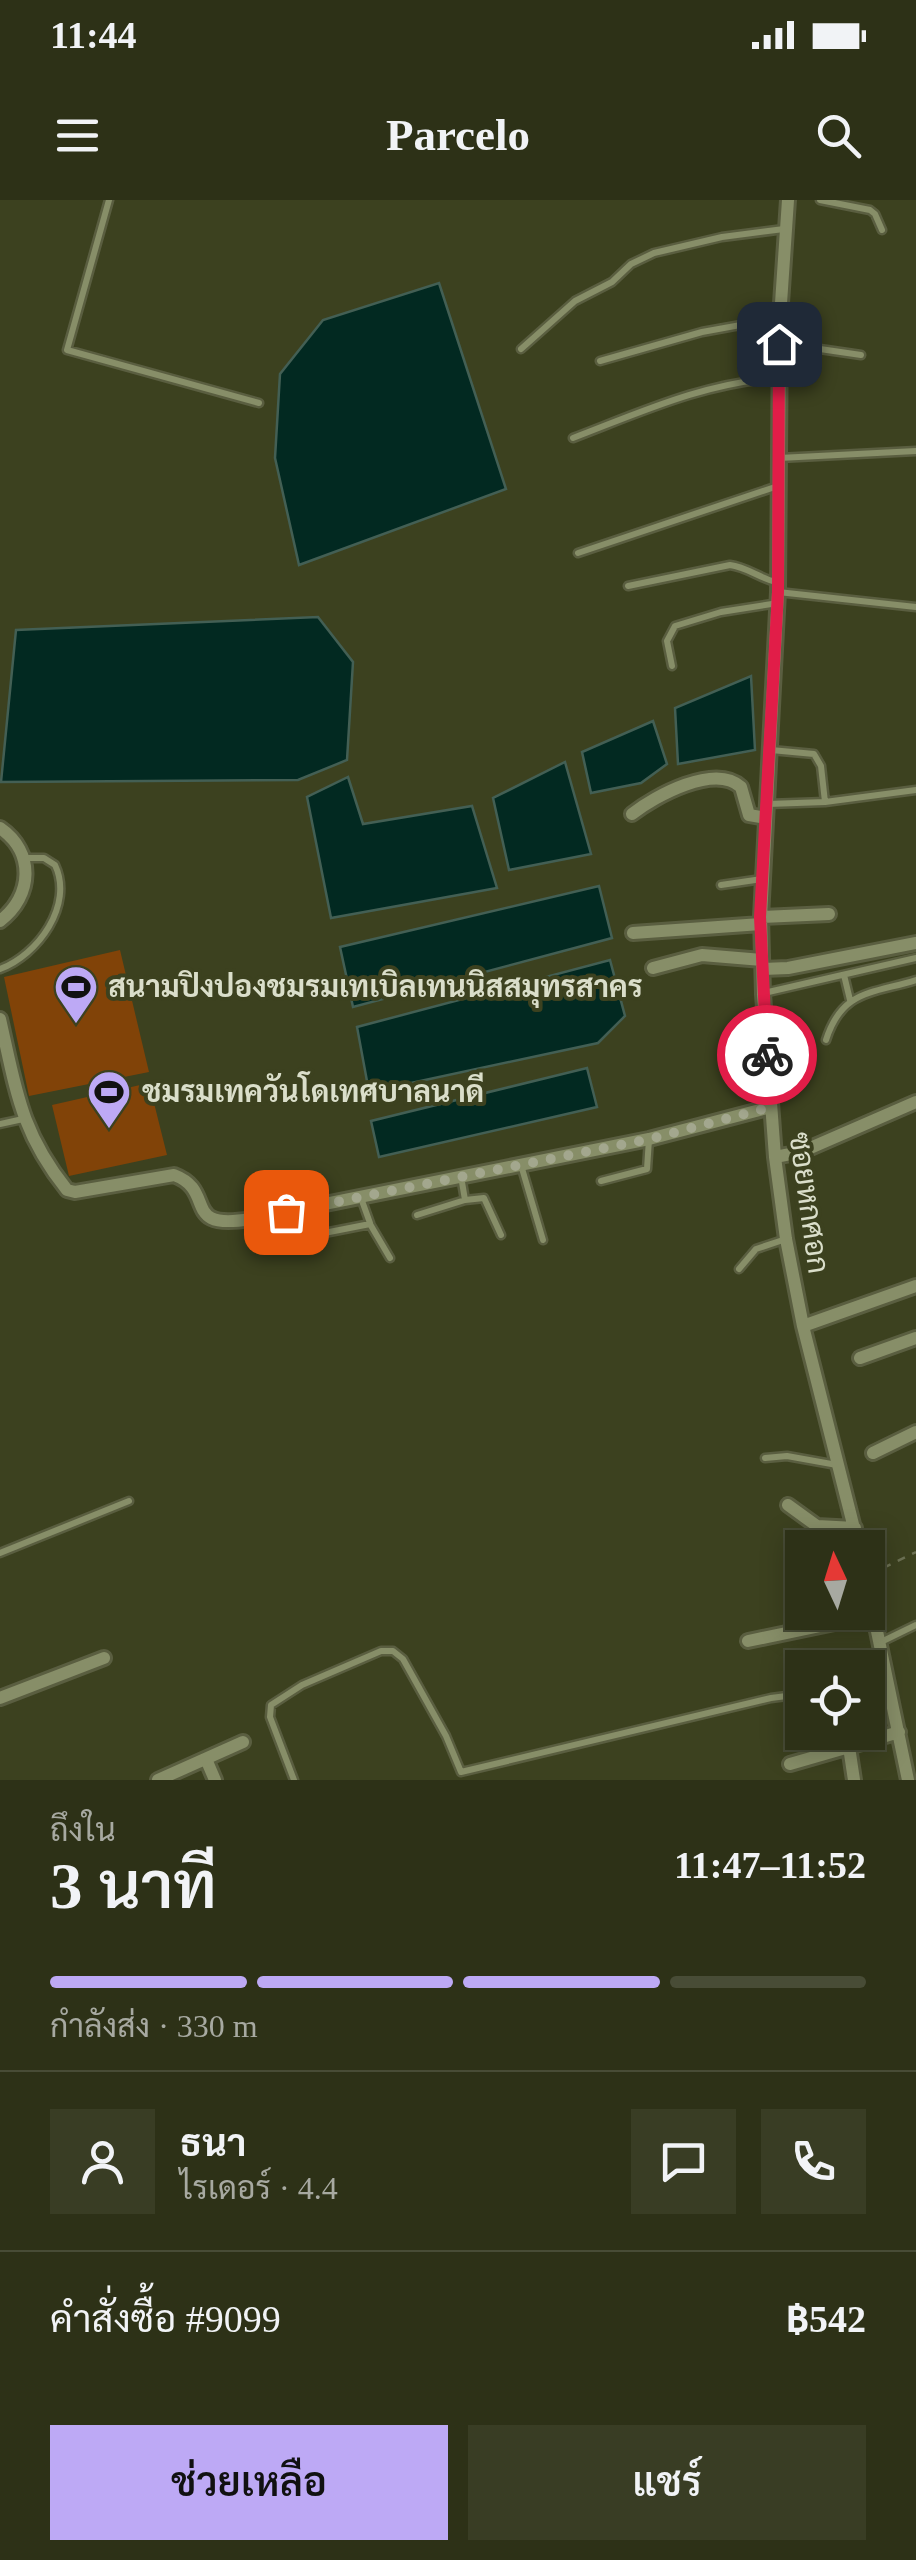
<!DOCTYPE html>
<html lang="th">
<meta charset="utf-8">
<style>
:root{--surface:#2d3117;--page:#393d24;--text:#f1f3f6;--muted:#a7a9a1;--line:#484c36;--accent:#bda9f5}
body{margin:0;font-family:"Times New Roman",Sarabun,serif;background:var(--page);color:var(--text);height:100vh;display:flex;flex-direction:column;font-size:38px;white-space:nowrap}
*{box-sizing:border-box;margin:0}
p{font-size:32px;color:var(--muted)}
.icon{flex:none;width:55px;height:55px;fill:none;stroke:currentColor;stroke-width:2;stroke-linecap:round;stroke-linejoin:round}
.map{position:relative;height:1580px;overflow:hidden}
.panel{display:flex;flex-direction:column;background:var(--surface);flex:1}
.panel>*{flex:none}
.needle{width:65px;rotate:356deg}
.controls{position:absolute;left:785px;top:1330px;display:grid;gap:20px}
.controls a{display:grid;place-items:center;width:100px;height:100px;border-radius:0px;background:var(--surface);box-shadow:0 5px 25px #0003,0 0 0 2px var(--line);font-size:50px}
.pin{position:absolute;display:grid;place-items:center;width:85px;height:85px;color:#fff;margin:-42px;border-radius:20px;box-shadow:0 5px 15px #0006}
.courier{position:absolute;display:grid;place-items:center;width:100px;height:100px;margin:-50px;border:8px solid #e11d48;border-radius:50%;background:#fff;color:#222;box-shadow:0 2px 12px #0007}
.head em{font-style:normal;font-weight:600}
.head div{display:flex;flex-direction:column-reverse}
.head{display:flex;align-items:center;justify-content:space-between;height:170px;padding:0 50px}
h1{font-size:65px;font-weight:600;line-height:75px}
.bar{display:grid;grid-template-columns:repeat(4,1fr);gap:15px 10px;align-content:center;height:120px;padding:0 50px}
.bar i{height:12px;border-radius:8px;background:var(--line)}
.bar .current{background:var(--accent)}
.bar p{grid-column:span 4}
.line{display:flex;align-items:center;gap:25px;padding:0 50px;border-top:2px solid var(--line)}
.line div{flex:1}
.round{display:grid;place-items:center;flex:none;width:105px;height:105px;border-radius:0px;background:var(--page)}
.primary-button{display:flex;gap:20px;margin-top:auto;padding:20px 50px}
.primary-button a{flex:1;height:115px;border-radius:0px;background:var(--accent);color:#111;font-size:40px;font-weight:600;line-height:115px;text-align:center}
.primary-button a+a{background:var(--page);color:var(--text)}
.status{display:flex;justify-content:space-between;align-items:center;height:70px;padding:0 50px;background:var(--surface);direction:ltr}
.status svg{height:28px;fill:currentColor}
header{display:flex;justify-content:space-between;align-items:center;height:130px;padding:0 50px;background:var(--surface);font-size:45px;font-weight:600}
.map>svg:first-child{display:block}
.green{fill:#814308}
.water{fill:#022921;stroke:#435f54;stroke-width:2.5}
.lines{fill:none;stroke-linecap:round;stroke-linejoin:round}
.lane-casing{stroke:#5a5e40;stroke-width:11}
.street-casing{stroke:#5a5e40;stroke-width:18}
.path{stroke:#6c7053;stroke-width:2.5;stroke-dasharray:8 8;stroke-linecap:butt}
.lane{stroke:#878e68;stroke-width:6}
.street{stroke:#878e68;stroke-width:12}
.done{stroke:#a3a78e;stroke-width:10;stroke-dasharray:0 18}
.route{stroke:#e11d48;stroke-width:12}
.labels{text-anchor:middle;stroke-width:8;stroke-linejoin:round;paint-order:stroke}
.poi-label{font-size:30px;font-weight:bold;fill:#dadeca;stroke:#3c411f;text-anchor:start}
.street-label{font-size:30px;fill:#dadeca;stroke:#3c411f}
</style>
<div class="status"><b>11:44</b><svg viewBox="0 0 49 12"><path d="M0 12V9h3v3zM5 12V6h3v6zM10 12V3h3v9zM15 12V0h3v12zM26 1h20v11H26zM47 4h2v5h-2z"/></svg></div>
<header><svg class="icon" aria-label="menu" viewBox="0 0 24 24"><path d="M4 6h16M4 12h16M4 18h16"/></svg>Parcelo<svg class="icon" aria-label="search" viewBox="0 0 24 24"><circle cx="10" cy="10" r="6"/><path d="M15 15l6 6"/></svg></header>
<div class="map">
<svg width="916" height="1580" viewBox="0 0 916 1580">
<rect width="100%" height="100%" fill="#3c411f"/>
<!-- green -->
<path class="green" d="M 120,750 L 149,872 L 29,896 L 4,777 Z
M 149,883 L 167,955 L 69,976 L 52,905 Z"/>
<!-- water -->
<path class="water" d="M 439,83 L 506,289 L 299,365 L 275,258 L 280,174 L 323,120 Z
M 318,417 L 353,462 L 347,560 L 298,580 L 1,582 L 16,430 Z
M 751,476 L 755,550 L 678,564 L 675,508 Z
M 653,521 L 667,564 L 641,583 L 591,593 L 582,552 Z
M 565,562 L 591,654 L 509,670 L 493,598 Z
M 348,577 L 363,624 L 472,606 L 497,688 L 331,718 L 307,597 Z
M 599,686 L 612,738 L 353,807 L 340,747 Z
M 610,760 L 625,816 L 598,843 L 369,892 L 357,827 Z
M 587,868 L 597,907 L 379,957 L 371,921 Z"/>
<g class="lines">
<!-- lane casing -->
<g class="lane-casing">
<path id="lane" d="M 109,0 L 67,150 L 259,203
M 820,0 L 870,10 L 875,14 L 882,30
M 779,143 L 861,155
M 521,149 L 575,101 L 612,82 L 631,64 L 654,53 L 722,37 L 784,29
M 600,161 L 702,132 L 779,118
M 573,238 C 641,212 706,182 779,178
M 779,258 L 916,251
M 578,353 L 778,286
M 628,386 L 730,365 C 747,367 759,378 776,382
M 778,392 L 916,407
M 672,466 L 667,441 L 675,426 L 721,412 L 778,403
M 771,550 L 814,554 L 821,566 L 825,602
M 768,604 L 825,602 L 916,590
M 721,685 L 762,679
M 0,769 C 38,755 74,705 55,665 L 44,658 L 25,658
M 844,775 L 850,800
M 764,793 L 916,758
M 826,840 C 842,790 871,794 916,780
M 0,924 L 23,919
M 521,965 L 543,1040
M 461,976 L 465,1000
M 601,981 L 647,969 L 649,939
M 361,998 L 370,1023
M 417,1015 L 465,1000 L 484,998 L 501,1035
M 263,1045 L 370,1024 L 390,1058
M 739,1069 L 756,1049 L 786,1039
M 765,1258 L 787,1256 L 837,1265
M 0,1353 L 129,1301
M 881,1442 L 916,1425
M 868,1485 L 886,1483
M 294,1580 L 270,1517 L 271,1505 L 302,1485 L 381,1451 L 393,1451 L 403,1459 L 446,1536 L 461,1572 L 771,1498 L 802,1494"/>
</g>
<!-- street casing -->
<g class="street-casing">
<path id="street" d="M 788,0 L 780,118 L 778,392 L 761,717 L 763,794 L 775,957 L 786,1039 L 803,1126 L 859,1348
M 632,614 C 655,596 715,563 741,587 L 749,615 L 766,618
M 0,628 C 35,652 33,696 0,721
M 761,717 L 829,714
M 633,733 L 761,724
M 653,768 L 702,755 L 762,760
M 763,769 L 788,768 L 916,743
M 0,819 C 16,889 20,931 67,990 L 75,992 L 174,975 C 217,991 180,1031 250,1019 L 649,939 L 771,907
M 775,957 L 801,952 L 916,902
M 803,1126 L 916,1086
M 860,1158 L 916,1138
M 873,1253 L 916,1232
M 788,1305 L 817,1326 L 855,1328
M 868,1388 L 908,1580
M 748,1441 L 873,1415
M 0,1498 L 104,1458
M 206,1559 L 215,1580
M 790,1564 L 849,1547
M 158,1580 L 243,1542
M 854,1580 L 849,1547 L 899,1532"/>
</g>
<!-- path -->
<path class="path" d="M 869,1375 L 916,1352"/>
<!-- lane -->
<use href="#lane" class="lane"/>
<!-- street -->
<use href="#street" class="street"/>
</g>
<g class="lines">
<!-- done -->
<path class="done" d="M 286,1012 L 650,939 L 771,907 L 767,855"/>
<!-- route -->
<path class="route" d="M 767,855 L 760,717 L 778,392 L 779,144"/>
</g>
<!-- icons -->
<defs>
<g id="stadium-pin" transform="scale(2.25)"><path d="M0 17L-7.5 6A9.5 9.5 0 1 1 7.5 6Z" fill="#bda9f5" stroke="#3c411f"/><path d="M0-5a6.5 5 0 1 0 0 10a6.5 5 0 1 0 0-10ZM-3.5-1.8h7v3.6h-7Z" fill="#111"/></g>
</defs>
<g fill-rule="evenodd">
<use href="#stadium-pin" x="76" y="787"/>
<use href="#stadium-pin" x="109" y="892"/>
</g>
<g class="labels">
<!-- poi labels -->
<g class="poi-label">
<text x="108" y="797">สนามปิงปองชมรมเทเบิลเทนนิสสมุทรสาคร</text>
<text x="142" y="902">ชมรมเทควันโดเทศบาลนาดี</text>
</g>
<!-- street labels -->
<g class="street-label">
<text transform="translate(809 1003) rotate(82)" y="10">ซอยหกศอก</text>
</g>
</g>
</svg>
<div class="controls">
<a><svg class="needle" viewBox="-14 -14 28 28"><path d="M0-13l5 13h-10z" fill="#e53935"/><path d="M0 13l5-13h-10z" fill="#a7a9a1"/></svg></a>
<a><svg class="icon" aria-label="locate" viewBox="0 0 24 24"><circle cx="12" cy="12" r="6"/><path d="M12 2v4M12 18v4M2 12h4M18 12h4"/></svg></a>
</div>
<div class="pin" style="left:286px;top:1012px;background:#ea580c"><svg class="icon" aria-label="bag" viewBox="0 0 24 24"><path d="M5 8h14l-1 12H6zM9 8a3 3 0 0 1 6 0"/></svg></div>
<div class="pin" style="left:779px;top:144px;background:#1f2937"><svg class="icon" aria-label="home" viewBox="0 0 24 24"><path d="M3 11l9-7 9 7M6 9v11h12V9"/></svg></div>
<div class="courier" style="left:767px;top:855px"><svg class="icon" aria-label="bike" viewBox="0 0 24 24"><circle cx="6" cy="16" r="4"/><circle cx="18" cy="16" r="4"/><path d="M6 16l4-8h5l3 8M10 8l3 8H6M13 5h3"/></svg></div>
</div>
<section class="panel">
<div class="head"><div><h1>3 นาที</h1><p>ถึงใน</p></div><em>11:47–11:52</em></div>
<div class="bar"><i class="current"></i><i class="current"></i><i class="current"></i><i></i><p>กำลังส่ง · 330 m</p></div>
<div class="line" style="height:180px"><a class="round"><svg class="icon" aria-label="person" viewBox="0 0 24 24"><circle cx="12" cy="8" r="4"/><path d="M4 21q1-7 8-7t8 7"/></svg></a><div><b>ธนา</b><p>ไรเดอร์ · 4.4</p></div><a class="round"><svg class="icon" aria-label="chat" viewBox="0 0 24 24"><path d="M4 5h16v11H9l-5 4z"/></svg></a><a class="round"><svg class="icon" aria-label="phone" viewBox="0 0 24 24"><path d="M5 4h4l2 5-3 2q2 4 5 5l2-3 5 2v4C11 20 4 13 5 4z"/></svg></a></div>
<div class="line" style="height:130px"><div>คำสั่งซื้อ #9099</div><b>฿542</b></div>
<div class="primary-button"><a>ช่วยเหลือ</a><a>แชร์</a></div>
</section>
